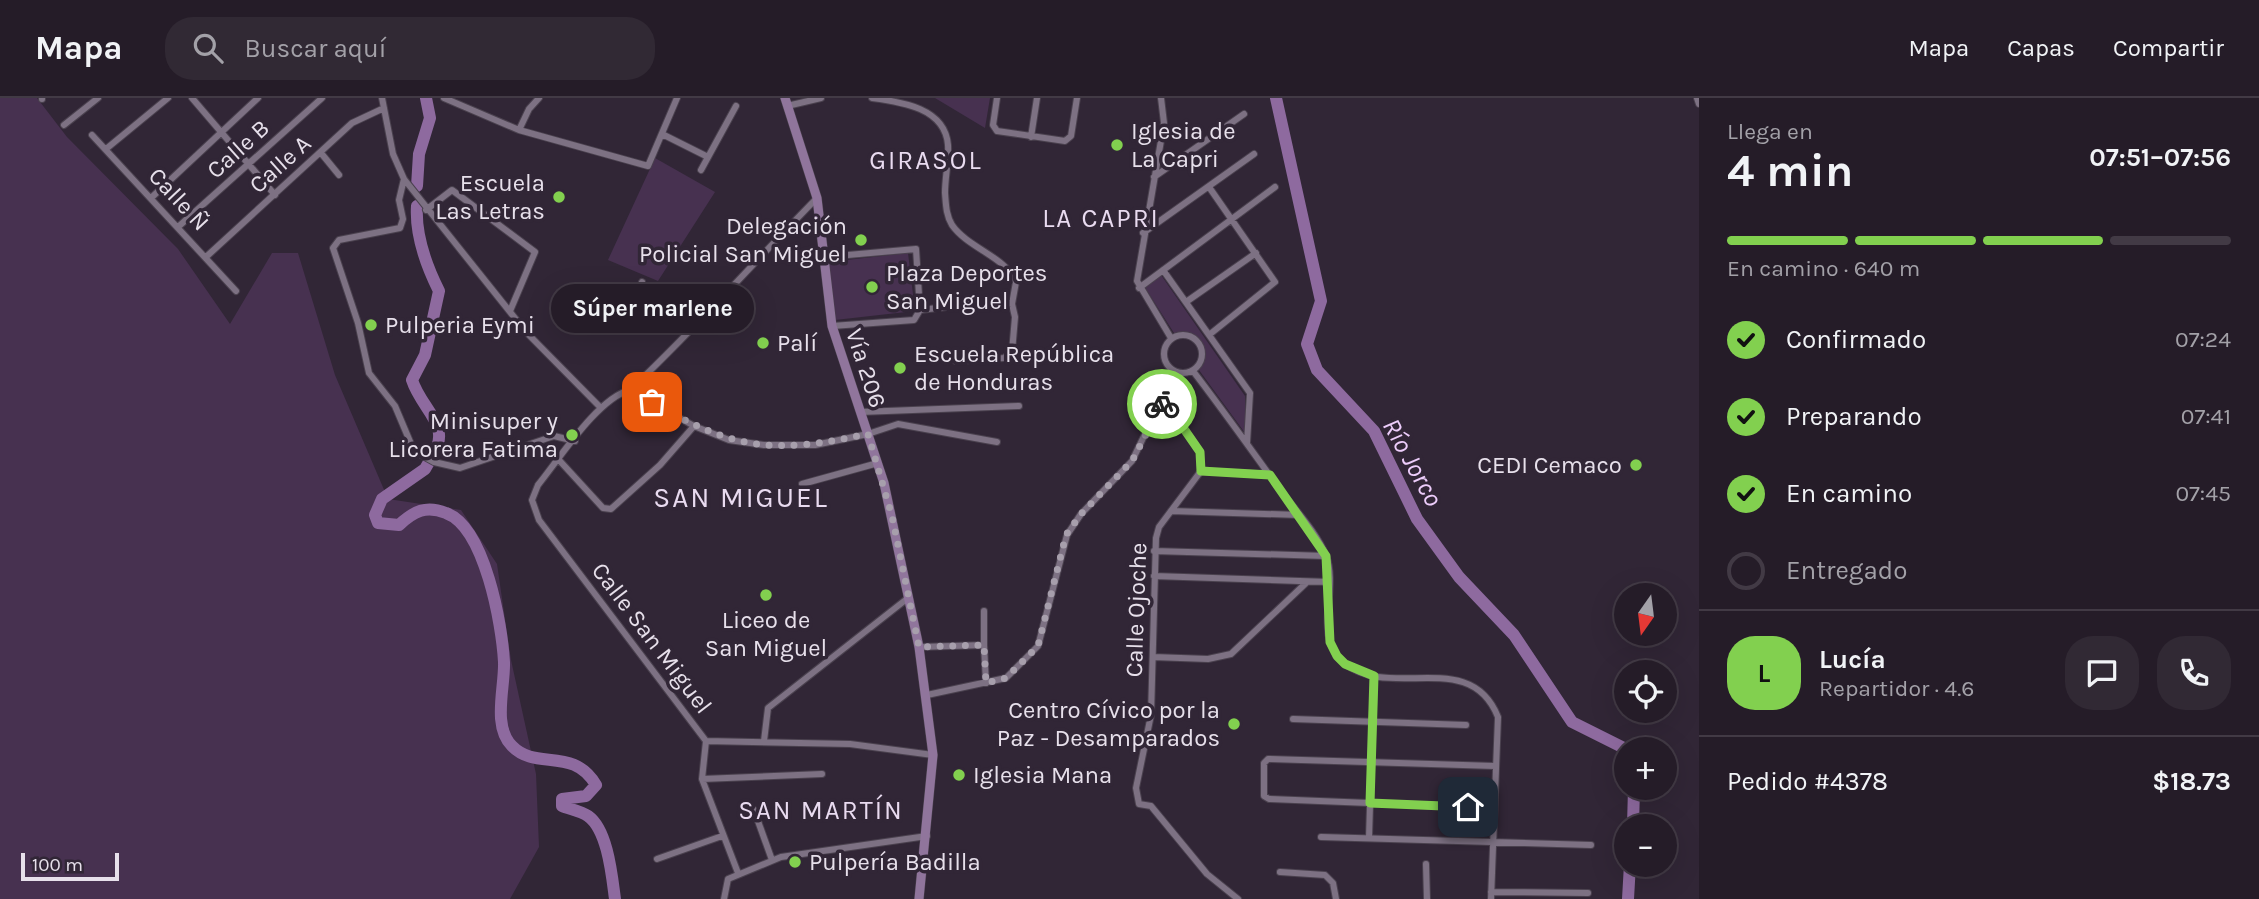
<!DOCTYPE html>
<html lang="es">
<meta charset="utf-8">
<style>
:root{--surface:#251c28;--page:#312934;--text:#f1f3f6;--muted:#a3a1a8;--line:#423a45;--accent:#82d04f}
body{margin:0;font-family:Karla,sans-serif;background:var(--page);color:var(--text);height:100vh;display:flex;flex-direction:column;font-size:26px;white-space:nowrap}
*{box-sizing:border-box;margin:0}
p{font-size:23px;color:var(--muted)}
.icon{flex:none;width:38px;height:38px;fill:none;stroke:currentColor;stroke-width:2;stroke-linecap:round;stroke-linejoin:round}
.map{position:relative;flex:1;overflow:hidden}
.panel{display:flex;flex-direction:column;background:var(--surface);width:560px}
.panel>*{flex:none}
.needle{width:46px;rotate:194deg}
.fabs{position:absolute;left:1614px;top:485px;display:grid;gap:14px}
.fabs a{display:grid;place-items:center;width:63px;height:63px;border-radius:50%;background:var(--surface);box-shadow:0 7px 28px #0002,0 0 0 2px var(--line);font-size:35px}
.scale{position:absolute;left:21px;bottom:18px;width:98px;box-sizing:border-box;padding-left:7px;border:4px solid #e7e0eb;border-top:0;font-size:19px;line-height:24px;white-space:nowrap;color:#e7e0eb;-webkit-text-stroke:5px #312636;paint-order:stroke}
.pin{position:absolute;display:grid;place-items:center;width:60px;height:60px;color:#fff;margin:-30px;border-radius:14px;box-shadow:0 4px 10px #0006}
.courier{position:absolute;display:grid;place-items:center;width:70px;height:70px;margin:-35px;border:5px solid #82d04f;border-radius:50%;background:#fff;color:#222;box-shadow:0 2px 9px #0007}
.bubble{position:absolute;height:49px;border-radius:24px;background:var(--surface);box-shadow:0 7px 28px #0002,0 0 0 2px var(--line);font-size:23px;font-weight:700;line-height:49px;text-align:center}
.overview em{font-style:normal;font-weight:700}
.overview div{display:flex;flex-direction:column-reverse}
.overview{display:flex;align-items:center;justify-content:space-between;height:119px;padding:0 28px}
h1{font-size:46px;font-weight:700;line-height:52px}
.bar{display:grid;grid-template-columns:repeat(4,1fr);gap:10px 7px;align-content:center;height:84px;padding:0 28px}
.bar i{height:9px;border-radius:5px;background:var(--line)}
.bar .active{background:var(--accent)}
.bar p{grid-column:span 4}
.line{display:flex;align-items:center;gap:18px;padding:0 28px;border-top:2px solid var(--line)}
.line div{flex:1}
.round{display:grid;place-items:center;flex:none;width:74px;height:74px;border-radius:28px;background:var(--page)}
ol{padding:0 28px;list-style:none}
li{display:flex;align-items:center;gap:21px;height:77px}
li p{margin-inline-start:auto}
li .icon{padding:7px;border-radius:50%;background:var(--accent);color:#111;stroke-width:4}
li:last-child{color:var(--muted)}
li i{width:38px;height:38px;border:4px solid var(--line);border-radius:50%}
header{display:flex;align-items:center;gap:42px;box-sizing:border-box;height:98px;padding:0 35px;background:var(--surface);border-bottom:2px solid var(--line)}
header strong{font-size:33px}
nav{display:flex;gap:38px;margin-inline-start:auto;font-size:24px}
.search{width:490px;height:63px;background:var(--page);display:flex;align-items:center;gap:18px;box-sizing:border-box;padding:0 24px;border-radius:28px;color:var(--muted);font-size:26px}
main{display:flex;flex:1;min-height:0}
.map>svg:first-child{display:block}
.green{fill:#473150}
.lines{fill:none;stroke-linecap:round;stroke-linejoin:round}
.river{stroke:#8e6a9f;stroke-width:12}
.minor-casing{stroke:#4a414e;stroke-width:8}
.secondary-casing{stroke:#4a414e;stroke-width:10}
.minor{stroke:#7d7183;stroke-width:6}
.secondary{stroke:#90759c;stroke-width:9}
.done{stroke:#a79fac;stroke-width:7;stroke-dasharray:0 12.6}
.route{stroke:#82d04f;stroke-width:9}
.poi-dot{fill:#82d04f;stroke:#312636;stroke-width:2.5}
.labels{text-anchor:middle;stroke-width:7;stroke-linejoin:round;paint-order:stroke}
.poi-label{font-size:24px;fill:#e7e0eb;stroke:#312636;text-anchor:start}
.street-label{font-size:24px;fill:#e7e0eb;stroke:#312636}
.neighbourhood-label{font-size:26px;letter-spacing:2px;fill:#e9dbf0;stroke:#312636}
.water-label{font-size:26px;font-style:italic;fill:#edcdfb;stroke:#312636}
.quarter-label{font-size:28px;letter-spacing:2px;fill:#e9dbf0;stroke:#312636}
</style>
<header>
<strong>Mapa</strong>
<div class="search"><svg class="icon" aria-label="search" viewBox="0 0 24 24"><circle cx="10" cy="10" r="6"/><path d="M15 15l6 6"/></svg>Buscar aquí</div>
<nav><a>Mapa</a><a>Capas</a><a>Compartir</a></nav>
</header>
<main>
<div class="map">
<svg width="1699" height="801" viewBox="0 0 1699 801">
<rect width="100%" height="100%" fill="#312636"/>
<!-- green -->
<path class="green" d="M 0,0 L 37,0 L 67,39 L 178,151 L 230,226 L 272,155 L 298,155 L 335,277 L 388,401 L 461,412 L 497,466 L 511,562 L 536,676 L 539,749 L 510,801 L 0,801 Z
M 935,0 L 990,0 L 985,30 Z
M 655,60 L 715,94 L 658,183 L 608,162 Z
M 908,155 L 915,213 L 835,222 L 829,164 Z
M 1161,177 L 1245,298 L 1245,335 L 1199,272 L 1204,265 L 1204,248 L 1193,236 L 1174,235 L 1144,188 Z"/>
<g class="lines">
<!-- river -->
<path class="river" d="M 1276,0 L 1321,203 L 1307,246 L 1317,272 L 1374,333 L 1417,421 L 1459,479 L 1514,537 L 1572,624 L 1626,651
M 417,88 L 419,56 L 430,20 L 426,0
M 417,108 C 415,138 426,167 439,193 L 425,257 L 412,282 C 422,313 453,327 432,359
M 429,364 L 425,371 L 382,401 L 375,417 L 378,425 L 399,427 C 414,413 426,407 446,415 C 485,429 502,527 504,564 C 505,589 492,628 512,648 C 536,673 573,648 596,687 L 586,698 L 562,701 L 562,708 C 569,711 581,713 588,718 C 608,732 612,779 615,801
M 1633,728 L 1634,690
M 1628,801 L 1630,766"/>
<!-- minor casing -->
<g class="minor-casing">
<path id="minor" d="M 192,0 L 275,97
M 382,0 L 393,56 L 404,81 L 526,234 L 601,310
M 444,0 L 519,32 L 648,68 L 677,0
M 872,0 C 902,4 945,10 948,47 C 949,63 945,79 945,95 C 946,107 946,117 952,127 C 968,150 1006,159 1016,184 L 1012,206 L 1015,219 L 1012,254 L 1004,260 L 956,263
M 997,0 L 993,27 L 997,33 L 1065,43 L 1071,38 L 1077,0
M 1161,0 L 1164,25 L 1137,183 L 1171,240
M 1697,0 L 1699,6
M 42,1 L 42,0
M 787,8 L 821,0
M 64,27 L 98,0
M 519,32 L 529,11 L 539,0
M 662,36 L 708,59
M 92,37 L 236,193
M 1031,39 L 1037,0
M 106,51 L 168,0
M 321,55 L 339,77
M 701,72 L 736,8
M 1154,79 L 1244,16
M 404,81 L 399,102 L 403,121 L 400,130 L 339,142 L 333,150 L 358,225 L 369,275 L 395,308 L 414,353 L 434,364 L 460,370 L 554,338 L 575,343
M 1209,89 L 1275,184 L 1209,237
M 151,100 L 258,0
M 426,112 L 452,92 L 535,154 L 510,213
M 178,129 L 322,0
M 1143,135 L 1254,56
M 206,159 L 352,25 L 384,10
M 825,159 L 916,151 L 920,212
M 1163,172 L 1250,295 L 1247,345
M 642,184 L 637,197 L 639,204 L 674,218 L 692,231
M 1139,190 L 1275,89
M 1186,204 L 1256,155
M 832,228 L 914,222 L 920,212 L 999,203 L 1012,206
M1164 256a19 19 0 1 1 38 0a19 19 0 1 1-38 0Z
M 1193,273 C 1223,312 1252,353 1281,393 C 1296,413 1317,435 1326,458 C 1339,491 1312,539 1344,565 C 1391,603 1470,549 1498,619 L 1491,801
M 630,292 C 695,231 754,164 817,100
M 1164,302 L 1200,354 L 1201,373 L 1159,429 L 1156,440 L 1151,617 L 1136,690 L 1139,706 L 1151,708 L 1207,776 L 1238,801
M 860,314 L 1019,308
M 559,362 L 603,410 L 611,411 L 660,367 L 694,328
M 1201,373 L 1270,377
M 802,386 L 878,365
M 1171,413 L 1299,417
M 1154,453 L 1326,458
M 1154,478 L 1329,484
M 984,513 L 984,547
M 919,549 L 984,547 L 986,585
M 1153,559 L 1208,561 L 1231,556 L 1306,485
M 927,597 L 1006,580 L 1038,548 L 1067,437 L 1081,416 L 1132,363 L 1175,274
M 1293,621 L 1466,627
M 706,643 L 702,681 L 738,775
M 764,643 L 768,610 L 908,500
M 933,657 L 850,646 L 706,643 L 539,422 L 532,402 L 538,387 C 560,360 598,300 630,292 L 694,328 L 729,342 L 764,347 L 815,347 L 868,336 L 898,326 L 997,344
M 702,681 L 822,676
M 1493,710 L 1269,701 L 1264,698 L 1264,665 L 1268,661 L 1495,668
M 754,712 L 772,762
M 1321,739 L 1591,747
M 1369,740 L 1374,578
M 657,761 L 722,738
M 1426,766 L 1427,801
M 1280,774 L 1325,777 L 1333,785 L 1336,801
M 1491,794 L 1588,795
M 724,801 L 728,781 L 781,759 L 927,738"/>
</g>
<!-- secondary casing -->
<g class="secondary-casing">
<path id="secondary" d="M 785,0 L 817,100 L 832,228 L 884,385 L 919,549 L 933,657 L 919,801"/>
</g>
<!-- minor -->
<use href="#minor" class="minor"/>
<!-- secondary -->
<use href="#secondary" class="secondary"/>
</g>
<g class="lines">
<!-- done -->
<path class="done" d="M 652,304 C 736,353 773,356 868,336 L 892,418 L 919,549 L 984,547 L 986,585 L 1006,580 L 1038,548 L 1066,437 L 1081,416 L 1132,363 L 1162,306"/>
<!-- route -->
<path class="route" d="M 1162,306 L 1164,302 L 1200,354 L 1201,373 L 1270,377 L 1326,458 L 1330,544 L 1337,558 L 1345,566 L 1374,578 L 1370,705 L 1468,709"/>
</g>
<!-- markers -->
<g class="poi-dot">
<circle cx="1117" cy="47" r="7"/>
<circle cx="559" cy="99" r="7"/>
<circle cx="861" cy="142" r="7"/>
<circle cx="872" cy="189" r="7"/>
<circle cx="371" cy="227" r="7"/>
<circle cx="763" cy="245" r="7"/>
<circle cx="900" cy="270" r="7"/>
<circle cx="572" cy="337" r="7"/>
<circle cx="1636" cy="367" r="7"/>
<circle cx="766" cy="497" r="7"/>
<circle cx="1234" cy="626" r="7"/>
<circle cx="959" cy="677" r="7"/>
<circle cx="795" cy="764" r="7"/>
</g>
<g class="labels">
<!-- poi labels -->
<g class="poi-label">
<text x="1131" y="41">Iglesia de<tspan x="1131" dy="28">La Capri</tspan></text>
<text x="545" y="93" text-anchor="end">Escuela<tspan x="545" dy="28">Las Letras</tspan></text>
<text x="847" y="136" text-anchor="end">Delegación<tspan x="847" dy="28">Policial San Miguel</tspan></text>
<text x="886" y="183">Plaza Deportes<tspan x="886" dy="28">San Miguel</tspan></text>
<text x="385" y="235">Pulperia Eymi</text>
<text x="777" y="253">Palí</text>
<text x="914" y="264">Escuela República<tspan x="914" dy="28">de Honduras</tspan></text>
<text x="558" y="331" text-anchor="end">Minisuper y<tspan x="558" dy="28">Licorera Fatima</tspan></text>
<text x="1622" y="375" text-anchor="end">CEDI Cemaco</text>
<text x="766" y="530" text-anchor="middle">Liceo de<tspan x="766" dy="28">San Miguel</tspan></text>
<text x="1220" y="620" text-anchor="end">Centro Cívico por la<tspan x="1220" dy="28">Paz - Desamparados</tspan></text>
<text x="973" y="685">Iglesia Mana</text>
<text x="809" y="772">Pulpería Badilla</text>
</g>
<!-- street labels -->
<g class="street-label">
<text transform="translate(238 51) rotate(-42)" y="8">Calle B</text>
<text transform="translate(280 66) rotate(-42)" y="8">Calle A</text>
<text transform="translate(179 101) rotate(47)" y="8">Calle Ñ</text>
<text transform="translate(866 270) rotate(72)" y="8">Vía 206</text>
<text transform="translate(1136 512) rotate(-88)" y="8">Calle Ojoche</text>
<text transform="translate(652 540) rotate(53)" y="8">Calle San Miguel</text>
</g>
<!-- neighbourhood labels -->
<g class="neighbourhood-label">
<text x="926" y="71">GIRASOL</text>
<text x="1101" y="129">LA CAPRI</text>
<text x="821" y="721">SAN MARTÍN</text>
</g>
<!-- water labels -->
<g class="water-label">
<text transform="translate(1413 364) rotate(61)" y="9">Río Jorco</text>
</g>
<!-- quarter labels -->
<g class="quarter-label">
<text x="741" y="409">SAN MIGUEL</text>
</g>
</g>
</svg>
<div class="fabs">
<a><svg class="needle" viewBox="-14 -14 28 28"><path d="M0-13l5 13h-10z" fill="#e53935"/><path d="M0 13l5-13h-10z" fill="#a3a1a8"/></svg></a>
<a><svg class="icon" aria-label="locate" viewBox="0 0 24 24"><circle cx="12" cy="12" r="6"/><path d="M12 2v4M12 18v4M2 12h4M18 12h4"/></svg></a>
<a>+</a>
<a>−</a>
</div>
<div class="scale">100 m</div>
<div class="pin" style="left:652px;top:304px;background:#ea580c"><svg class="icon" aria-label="bag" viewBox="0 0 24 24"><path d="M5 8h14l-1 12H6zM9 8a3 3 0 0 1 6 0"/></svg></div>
<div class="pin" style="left:1468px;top:709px;background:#1f2937"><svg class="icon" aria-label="home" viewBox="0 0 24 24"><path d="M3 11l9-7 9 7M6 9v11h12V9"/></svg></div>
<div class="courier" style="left:1162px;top:306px"><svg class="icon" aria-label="bike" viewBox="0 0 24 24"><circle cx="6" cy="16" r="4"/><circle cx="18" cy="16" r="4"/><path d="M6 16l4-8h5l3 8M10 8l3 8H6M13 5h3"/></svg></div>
<div class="bubble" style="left:551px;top:186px;width:203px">Súper marlene</div>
</div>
<section class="panel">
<div class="overview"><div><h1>4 min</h1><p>Llega en</p></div><em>07:51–07:56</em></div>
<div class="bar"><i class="active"></i><i class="active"></i><i class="active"></i><i></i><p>En camino · 640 m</p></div>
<ol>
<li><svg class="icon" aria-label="check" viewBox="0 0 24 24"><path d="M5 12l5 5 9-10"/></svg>Confirmado<p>07:24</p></li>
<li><svg class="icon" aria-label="check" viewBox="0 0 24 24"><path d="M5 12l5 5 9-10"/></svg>Preparando<p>07:41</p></li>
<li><svg class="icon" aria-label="check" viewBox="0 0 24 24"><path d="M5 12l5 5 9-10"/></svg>En camino<p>07:45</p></li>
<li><i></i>Entregado</li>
</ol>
<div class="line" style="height:126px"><b class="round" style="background:var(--accent);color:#111">L</b><div><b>Lucía</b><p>Repartidor · 4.6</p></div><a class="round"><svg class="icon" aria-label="chat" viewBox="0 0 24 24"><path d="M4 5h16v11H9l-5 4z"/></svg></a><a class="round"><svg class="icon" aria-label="phone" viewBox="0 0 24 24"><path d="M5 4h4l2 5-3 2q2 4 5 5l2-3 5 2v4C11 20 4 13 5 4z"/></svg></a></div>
<div class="line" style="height:91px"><div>Pedido #4378</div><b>$18.73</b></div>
</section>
</main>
